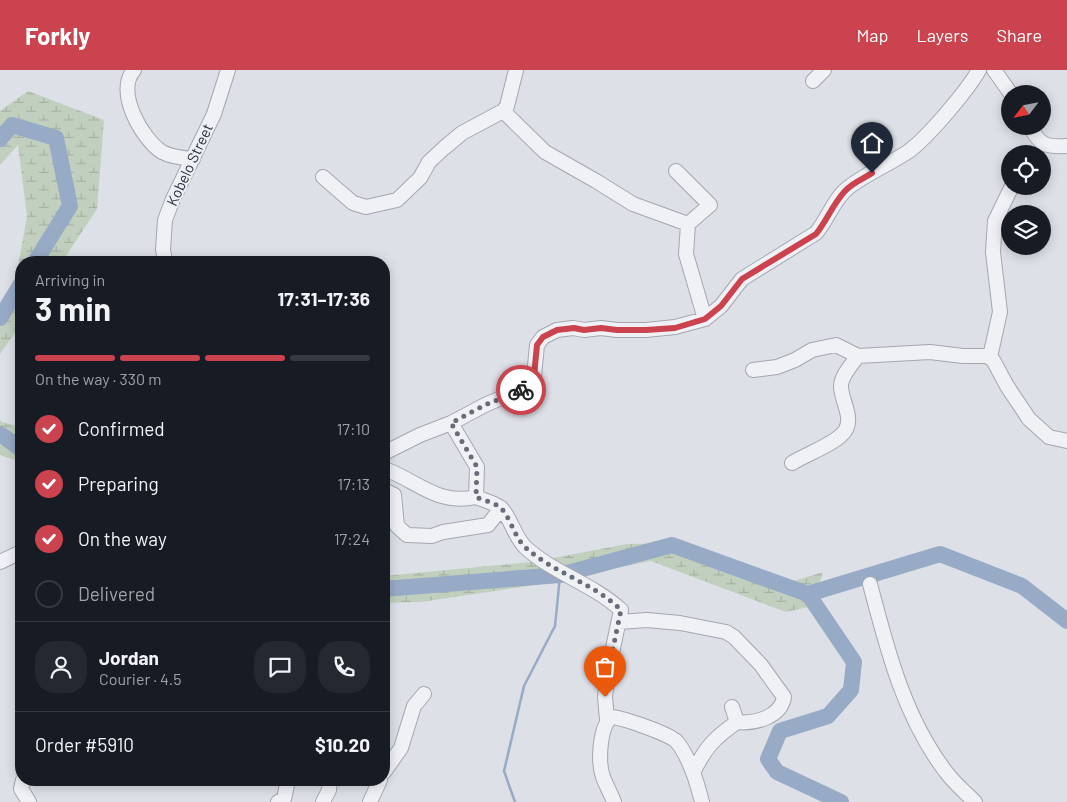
<!DOCTYPE html>
<meta charset="utf-8">
<style>
:root{--surface:#171b24;--page:#242831;--text:#f1f3f6;--muted:#9ea1a6;--line:#363941;--accent:#ca434e}
body{margin:0;font-family:Barlow,sans-serif;background:var(--page);color:var(--text);height:100vh;display:flex;flex-direction:column;font-size:19px;white-space:nowrap}
*{box-sizing:border-box;margin:0}
p{font-size:16px;color:var(--muted)}
.icon{flex:none;width:28px;height:28px;fill:none;stroke:currentColor;stroke-width:2;stroke-linecap:round;stroke-linejoin:round}
.map{position:relative;flex:1;overflow:hidden}
.side{position:absolute;left:15px;top:186px;width:375px;height:530px;display:flex;flex-direction:column;background:var(--surface);border-radius:20px;box-shadow:0 2px 12px #0003}
.side>*{flex:none}
.needle{width:32px;rotate:238deg}
.fabs{position:absolute;left:1001px;top:15px;display:grid;gap:10px}
.fabs a{display:grid;place-items:center;width:50px;height:50px;border-radius:50%;background:var(--surface);box-shadow:0 2px 12px #0003;font-size:25px}
.pin{position:absolute;display:grid;place-items:center;width:42px;height:42px;color:#fff;margin:-51px -21px;border-radius:50% 50% 50% 0;rotate:-45deg;box-shadow:0 0 5px #0007}
.pin .icon{rotate:45deg}
.courier{position:absolute;display:grid;place-items:center;width:50px;height:50px;margin:-25px;border:4px solid #ca434e;border-radius:50%;background:#fff;color:#222;box-shadow:0 1px 6px #0007}
.overview em{font-style:normal;font-weight:700}
.overview div{display:flex;flex-direction:column-reverse}
.overview{display:flex;align-items:center;justify-content:space-between;height:85px;padding:0 20px}
h1{font-size:32px;font-weight:700;line-height:38px}
.bar{display:grid;grid-template-columns:repeat(4,1fr);gap:8px 5px;align-content:center;height:60px;padding:0 20px}
.bar i{height:6px;border-radius:4px;background:var(--line)}
.bar .current{background:var(--accent)}
.bar p{grid-column:span 4}
.line{display:flex;align-items:center;gap:12px;padding:0 20px;border-top:1px solid var(--line)}
.line div{flex:1}
.round{display:grid;place-items:center;flex:none;width:52px;height:52px;border-radius:20px;background:var(--page)}
ol{padding:0 20px;list-style:none}
li{display:flex;align-items:center;gap:15px;height:55px}
li p{margin-inline-start:auto}
li .icon{padding:5px;border-radius:50%;background:var(--accent);color:#fff;stroke-width:4}
li:last-child{color:var(--muted)}
li i{width:28px;height:28px;border:2px solid var(--line);border-radius:50%}
header{display:flex;align-items:center;gap:30px;box-sizing:border-box;height:70px;padding:0 25px;background:var(--accent);color:#fff}
header strong{font-size:24px}
nav{display:flex;gap:28px;margin-inline-start:auto;font-size:18px}
.map>svg:first-child{display:block}
.wetland{fill:url(#wetland-marsh)}
.lines{fill:none;stroke-linecap:round;stroke-linejoin:round}
.stream{stroke:#98abc6;stroke-width:2.5}
.river{stroke:#98abc6;stroke-width:16}
.minor-casing{stroke:#a3a7b0;stroke-width:16}
.minor{stroke:#eff1f5;stroke-width:14}
.done{stroke:#676c78;stroke-width:5;stroke-dasharray:0 9}
.route{stroke:#ca434e;stroke-width:6}
.labels{text-anchor:middle;stroke-width:4;stroke-linejoin:round;paint-order:stroke}
.street-label{font-size:15px;fill:#272d3c;stroke:#eceff4}
</style>
<header>
<strong>Forkly</strong>
<nav><a>Map</a><a>Layers</a><a>Share</a></nav>
</header>
<div class="map">
<svg width="1067" height="732" viewBox="0 0 1067 732">
<defs>
<pattern id="wetland-marsh" width="20" height="14" patternUnits="userSpaceOnUse" patternTransform="scale(1.25)"><rect width="20" height="14" fill="#c1d0be"/><path d="M1 5h8M5 5V1M11 12h8M15 12V8" fill="none" stroke="#a6b3a4"/></pattern>
</defs>
<rect width="100%" height="100%" fill="#dde0e6"/>
<!-- wetland -->
<path class="wetland" d="M 28,21 L 104,50 L 97,139 L 62,192 L 21,192 L 21,254 L 0,284 L 0,235 L 15,213 L 27,146 L 18,75 L 0,95 L 0,41 Z
M 0,350 L 2,352 L 21,357 L 21,392 L 0,385 Z
M 686,473 L 787,513 L 823,502 L 813,536 L 786,542 L 651,491 L 528,516 L 421,532 L 384,533 L 384,506 L 532,492 L 627,474 Z"/>
<g class="lines">
<!-- stream -->
<path class="stream" d="M 515,732 L 504,701 L 524,616 L 555,556 L 560,506"/>
<!-- river -->
<path class="river" d="M 0,69 L 12,55 L 56,68 L 70,136 L 35,192
M 0,248 L 21,214
M 0,364 L 21,379
M 384,519 L 560,505 L 672,475 L 808,524 L 940,484 L 1022,516 L 1067,551
M 808,524 L 854,592 L 851,620 L 828,646 L 780,661 L 768,689 L 777,702 L 841,732"/>
<!-- minor casing -->
<g class="minor-casing">
<path id="minor" d="M 134,0 C 115,22 142,69 162,82 C 171,87 183,88 193,89
M 994,0 L 1011,24
M 813,11 L 824,0
M 503,41 L 545,82 L 596,111 L 633,134 L 688,154
M 1030,56 C 1040,76 1046,77 1067,76
M 676,101 L 710,135 L 688,154 L 686,184 L 705,249
M 323,107 L 353,133 L 366,137 L 397,130 L 420,108 L 429,92 L 444,78 L 462,63 L 503,41 L 507,36 L 516,0
M 165,192 L 163,179 L 165,150 L 173,129 L 214,44 L 228,0
M 990,287 L 1000,242 L 993,182 L 995,151 L 1012,116
M 753,300 L 777,297 L 795,290 L 812,280 L 836,275 L 858,286 L 930,282 L 963,286 L 987,286 L 993,290 L 1007,316 L 1029,349 L 1049,367 L 1067,371
M 384,383 L 420,365 L 451,353
M 792,393 C 806,384 836,374 845,361 C 854,347 841,331 841,316 C 841,306 852,294 858,286
M 384,399 C 417,410 437,436 476,427
M 384,420 L 394,425 L 397,456 L 407,465 L 432,466 L 443,462 L 488,455 L 495,446 L 503,442
M 0,492 L 21,482
M 870,514 C 887,579 904,647 946,702 C 954,713 965,722 975,732
M 619,552 L 647,550 L 680,553 L 726,562 L 734,567 L 761,595 L 784,627 C 781,647 755,654 737,652
M 607,650 L 605,627 L 608,602 L 621,540 C 593,514 553,503 525,477 C 514,466 511,448 501,438 C 495,433 483,430 476,427 L 477,397 L 451,353 L 485,335 L 524,318 L 531,313 L 534,306 L 537,275 L 543,267 L 557,260 L 573,258 L 584,260 L 601,258 L 617,260 L 646,260 L 675,257 L 705,249 L 721,236 L 742,209 L 816,163 C 828,149 834,128 849,117 C 867,103 890,94 909,81 C 928,67 967,21 979,0
M 384,702 L 401,678 L 414,636 L 424,624
M 693,703 C 705,678 714,668 737,652 L 732,637
M 23,710 L 21,719 L 29,732
M 278,732 L 284,729 L 288,710
M 323,732 L 329,720 L 330,710
M 370,732 L 380,710
M 614,732 C 611,724 606,715 603,707 C 598,693 599,656 612,647 C 623,648 670,664 677,672 C 690,688 697,712 702,732"/>
</g>
<!-- minor -->
<use href="#minor" class="minor"/>
</g>
<g class="lines">
<!-- done -->
<path class="done" d="M 521,320 L 485,335 L 451,353 L 477,397 L 476,427 C 483,430 495,433 501,438 C 511,449 514,466 525,477 C 553,503 594,513 621,540 L 608,602 L 605,627"/>
<!-- route -->
<path class="route" d="M 521,320 L 531,313 L 534,306 L 537,275 L 543,267 L 557,260 L 574,258 L 584,260 L 601,258 L 617,260 L 646,260 L 675,258 L 705,249 L 721,236 L 742,209 L 816,164 C 827,150 833,134 845,121 C 852,113 863,109 872,103"/>
</g>
<g class="labels">
<!-- street labels -->
<g class="street-label">
<text transform="translate(190 95) rotate(-65)" y="5">Kobelo Street</text>
</g>
</g>
</svg>
<div class="fabs">
<a><svg class="needle" viewBox="-14 -14 28 28"><path d="M0-13l5 13h-10z" fill="#e53935"/><path d="M0 13l5-13h-10z" fill="#9ea1a6"/></svg></a>
<a><svg class="icon" aria-label="locate" viewBox="0 0 24 24"><circle cx="12" cy="12" r="6"/><path d="M12 2v4M12 18v4M2 12h4M18 12h4"/></svg></a>
<a><svg class="icon" aria-label="layers" viewBox="0 0 24 24"><path d="M12 4l9 5-9 5-9-5zM3 14l9 5 9-5"/></svg></a>
</div>
<div class="pin" style="left:605px;top:627px;background:#ea580c"><svg class="icon" aria-label="bag" viewBox="0 0 24 24"><path d="M5 8h14l-1 12H6zM9 8a3 3 0 0 1 6 0"/></svg></div>
<div class="pin" style="left:872px;top:103px;background:#1f2937"><svg class="icon" aria-label="home" viewBox="0 0 24 24"><path d="M3 11l9-7 9 7M6 9v11h12V9"/></svg></div>
<div class="courier" style="left:521px;top:320px"><svg class="icon" aria-label="bike" viewBox="0 0 24 24"><circle cx="6" cy="16" r="4"/><circle cx="18" cy="16" r="4"/><path d="M6 16l4-8h5l3 8M10 8l3 8H6M13 5h3"/></svg></div>
<section class="side">
<div class="overview"><div><h1>3 min</h1><p>Arriving in</p></div><em>17:31–17:36</em></div>
<div class="bar"><i class="current"></i><i class="current"></i><i class="current"></i><i></i><p>On the way · 330 m</p></div>
<ol>
<li><svg class="icon" aria-label="check" viewBox="0 0 24 24"><path d="M5 12l5 5 9-10"/></svg>Confirmed<p>17:10</p></li>
<li><svg class="icon" aria-label="check" viewBox="0 0 24 24"><path d="M5 12l5 5 9-10"/></svg>Preparing<p>17:13</p></li>
<li><svg class="icon" aria-label="check" viewBox="0 0 24 24"><path d="M5 12l5 5 9-10"/></svg>On the way<p>17:24</p></li>
<li><i></i>Delivered</li>
</ol>
<div class="line" style="height:90px"><a class="round"><svg class="icon" aria-label="person" viewBox="0 0 24 24"><circle cx="12" cy="8" r="4"/><path d="M4 21q1-7 8-7t8 7"/></svg></a><div><b>Jordan</b><p>Courier · 4.5</p></div><a class="round"><svg class="icon" aria-label="chat" viewBox="0 0 24 24"><path d="M4 5h16v11H9l-5 4z"/></svg></a><a class="round"><svg class="icon" aria-label="phone" viewBox="0 0 24 24"><path d="M5 4h4l2 5-3 2q2 4 5 5l2-3 5 2v4C11 20 4 13 5 4z"/></svg></a></div>
<div class="line" style="height:65px"><div>Order #5910</div><b>$10.20</b></div>
</section>
</div>
